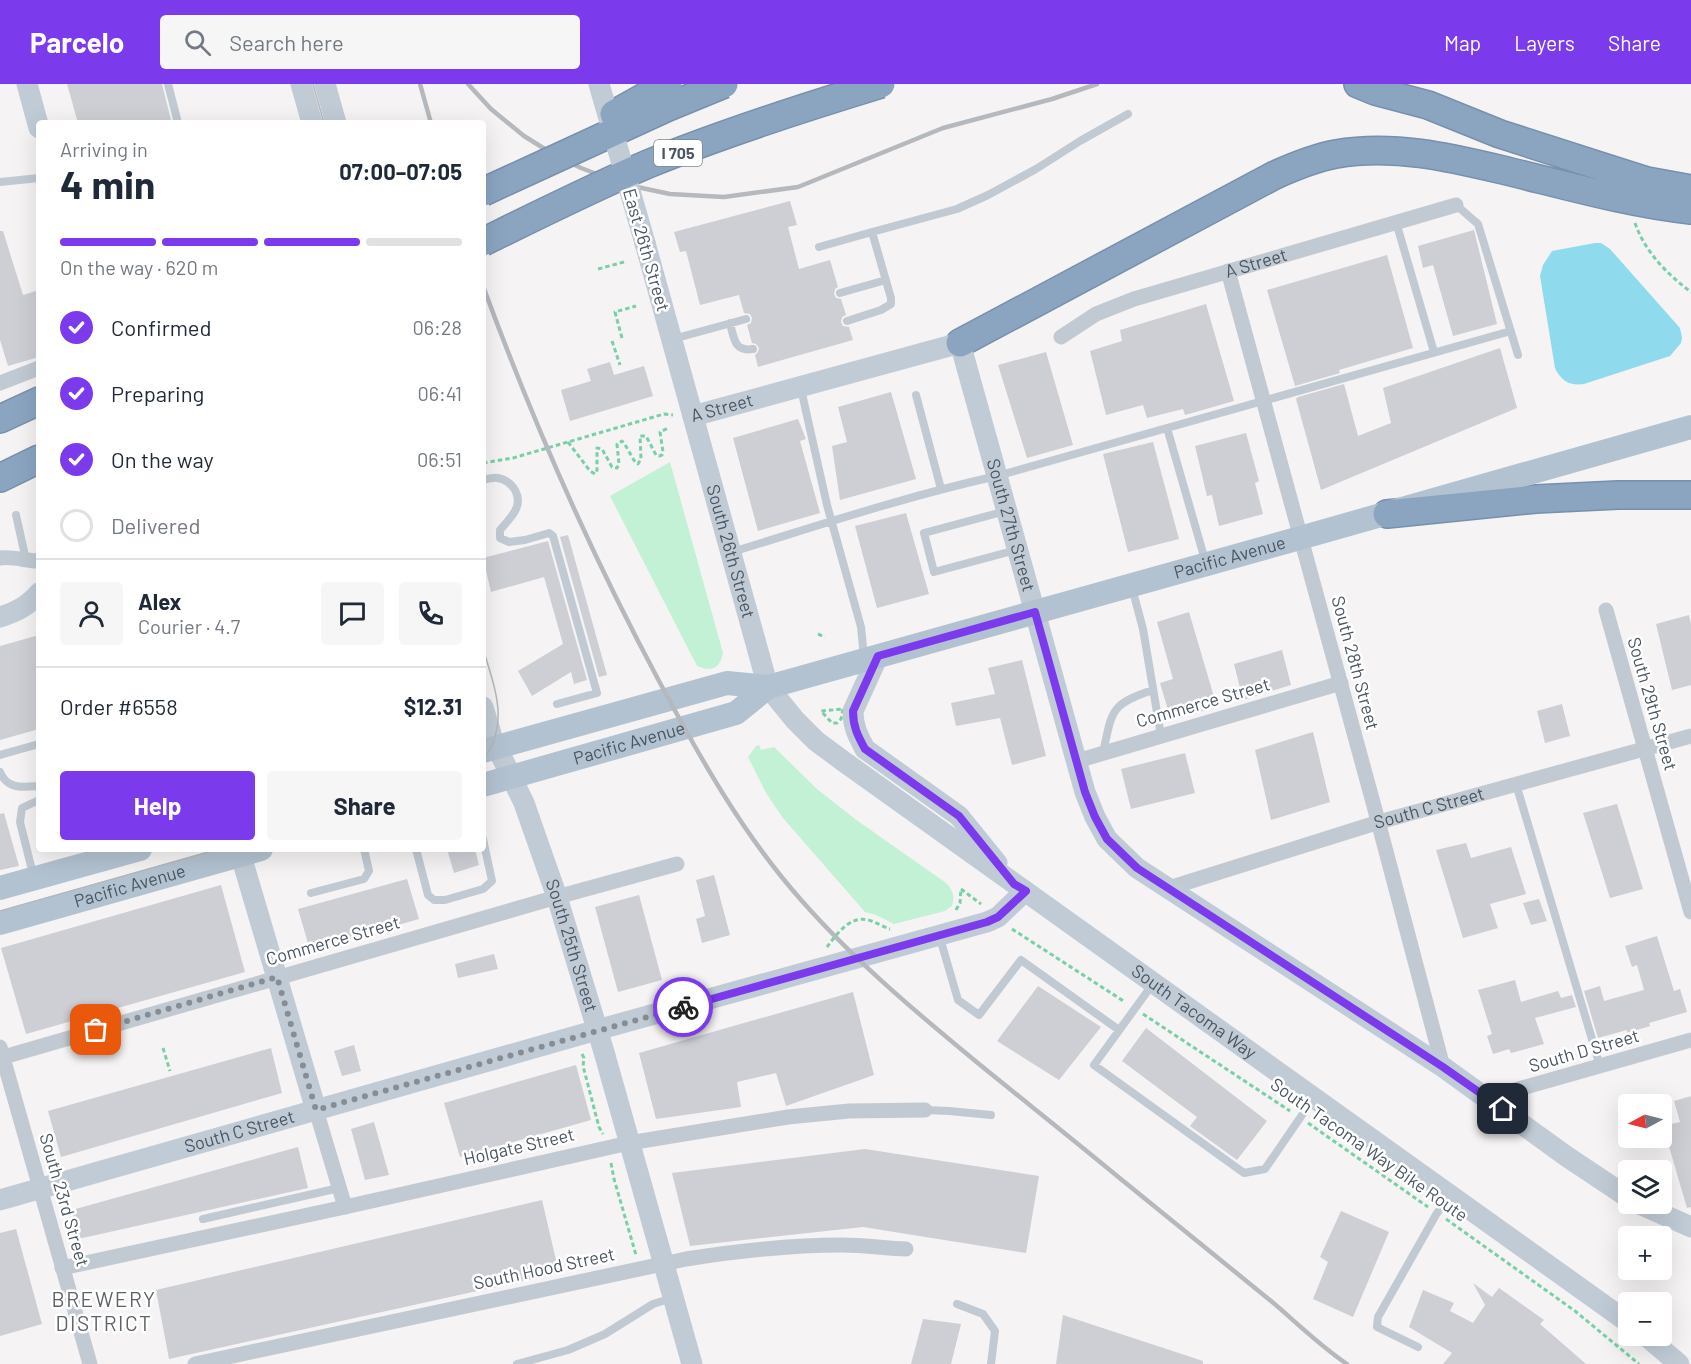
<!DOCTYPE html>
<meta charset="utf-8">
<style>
:root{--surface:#fff;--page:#f6f6f7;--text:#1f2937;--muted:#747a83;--line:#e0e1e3;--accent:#7c3aed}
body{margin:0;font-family:Barlow,sans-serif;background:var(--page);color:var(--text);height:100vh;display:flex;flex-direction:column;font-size:22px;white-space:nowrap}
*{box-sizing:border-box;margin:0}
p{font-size:20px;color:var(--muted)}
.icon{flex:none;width:33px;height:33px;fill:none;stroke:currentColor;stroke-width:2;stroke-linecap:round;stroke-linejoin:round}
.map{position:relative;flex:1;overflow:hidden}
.details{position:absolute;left:36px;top:36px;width:450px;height:732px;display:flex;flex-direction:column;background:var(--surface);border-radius:6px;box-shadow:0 6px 24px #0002}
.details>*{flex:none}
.needle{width:39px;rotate:263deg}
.tools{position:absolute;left:1618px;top:1010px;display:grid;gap:12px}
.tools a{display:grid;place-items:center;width:54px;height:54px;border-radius:6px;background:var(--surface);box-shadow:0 6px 24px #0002;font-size:30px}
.pin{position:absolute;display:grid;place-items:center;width:51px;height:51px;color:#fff;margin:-26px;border-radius:12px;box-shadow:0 3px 9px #0006}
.courier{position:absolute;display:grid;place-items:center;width:60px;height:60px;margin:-30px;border:4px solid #7c3aed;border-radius:50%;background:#fff;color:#222;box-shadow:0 2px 8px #0007}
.head em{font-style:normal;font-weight:700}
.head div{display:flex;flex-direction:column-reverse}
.head{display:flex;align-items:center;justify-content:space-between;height:102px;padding:0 24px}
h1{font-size:39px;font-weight:700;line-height:45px}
.bar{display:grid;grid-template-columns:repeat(4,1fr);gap:9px 6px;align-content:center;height:72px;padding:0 24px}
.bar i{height:8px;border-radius:4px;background:var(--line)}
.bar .on{background:var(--accent)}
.bar p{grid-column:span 4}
.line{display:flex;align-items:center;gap:15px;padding:0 24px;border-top:2px solid var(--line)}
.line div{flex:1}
.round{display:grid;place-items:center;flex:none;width:63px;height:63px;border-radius:6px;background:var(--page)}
ol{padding:0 24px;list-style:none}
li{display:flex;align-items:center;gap:18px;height:66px}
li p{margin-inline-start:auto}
li .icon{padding:6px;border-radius:50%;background:var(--accent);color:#fff;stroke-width:4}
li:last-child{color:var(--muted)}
li i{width:33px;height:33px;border:3px solid var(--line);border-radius:50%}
.cta{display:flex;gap:12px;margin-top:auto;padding:12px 24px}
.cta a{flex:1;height:69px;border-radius:6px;background:var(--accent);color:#fff;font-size:24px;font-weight:700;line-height:69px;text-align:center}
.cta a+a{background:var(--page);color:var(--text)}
header{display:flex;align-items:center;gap:36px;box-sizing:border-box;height:84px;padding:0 30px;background:var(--accent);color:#fff}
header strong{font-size:28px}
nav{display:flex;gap:33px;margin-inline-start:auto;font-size:21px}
.search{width:420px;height:54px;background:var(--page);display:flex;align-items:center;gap:15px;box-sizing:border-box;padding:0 21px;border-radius:6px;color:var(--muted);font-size:22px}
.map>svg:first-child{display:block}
.green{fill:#c3f1d5}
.water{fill:#90daee}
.building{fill:#cdcfd5}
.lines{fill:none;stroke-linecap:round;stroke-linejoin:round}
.highway-casing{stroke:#7690ad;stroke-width:30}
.path{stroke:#7ad0a6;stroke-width:3;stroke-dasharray:4.5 3;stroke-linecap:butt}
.lane{stroke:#c1cad2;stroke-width:8}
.street{stroke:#c1cad2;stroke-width:15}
.secondary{stroke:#c1cbd6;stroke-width:21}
.primary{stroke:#b3c2d1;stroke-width:24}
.highway{stroke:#8ba5c1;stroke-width:27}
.tram{stroke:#b5b8bd;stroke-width:1.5}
.rail{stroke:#b5b8bd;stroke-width:4.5}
.highway-bridge-casing{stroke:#7690ad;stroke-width:30;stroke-linecap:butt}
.secondary-bridge{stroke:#c1cbd6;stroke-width:21}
.highway-bridge{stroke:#8ba5c1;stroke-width:27}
.done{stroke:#868d94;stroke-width:6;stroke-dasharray:0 10.8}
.route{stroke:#7c3aed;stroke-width:8}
.labels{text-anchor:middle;stroke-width:5;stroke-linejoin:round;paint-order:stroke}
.shield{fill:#fff;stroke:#808990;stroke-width:1.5}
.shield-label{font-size:16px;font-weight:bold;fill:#4a5661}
.street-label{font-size:18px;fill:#4a5661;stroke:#fff}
.quarter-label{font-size:21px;letter-spacing:1.5px;fill:#5f6368;stroke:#fff}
</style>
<header>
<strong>Parcelo</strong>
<div class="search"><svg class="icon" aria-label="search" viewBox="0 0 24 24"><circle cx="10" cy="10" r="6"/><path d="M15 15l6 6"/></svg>Search here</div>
<nav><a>Map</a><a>Layers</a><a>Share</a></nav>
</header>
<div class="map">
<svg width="1691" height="1280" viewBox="0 0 1691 1280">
<rect width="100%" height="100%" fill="#f5f3f3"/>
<!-- green -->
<path class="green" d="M 670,378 L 723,569 C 720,585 711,588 697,582 L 610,412 Z
M 759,661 L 761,666 L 774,663 L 817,705 L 855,735 L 946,799 C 953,806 955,812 952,822 L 945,827 L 894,840 L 876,831 L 865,828 L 783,734 L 766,709 L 748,673 L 756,662 Z"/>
<!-- water -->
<path class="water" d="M 1595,159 L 1601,159 L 1610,165 L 1680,244 L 1682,254 L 1681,259 L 1670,272 L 1584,300 C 1570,302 1561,297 1555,284 L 1540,192 L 1543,181 L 1552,167 Z"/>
<!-- building -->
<path class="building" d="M 67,0 L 162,0 L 171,36 L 159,39 L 78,39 Z
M 790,117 L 797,141 L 788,143 L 799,185 L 830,176 L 838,203 L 835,205 L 834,210 L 836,214 L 841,215 L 846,231 L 842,233 L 841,238 L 843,242 L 849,243 L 853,256 L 758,283 L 755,271 L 758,268 L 759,264 L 756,260 L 752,259 L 747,241 L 751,239 L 752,234 L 750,230 L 744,229 L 739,211 L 700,221 L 686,167 L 680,168 L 674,148 Z
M 1474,146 L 1497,240 L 1453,252 L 1433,181 L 1423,184 L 1418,162 Z
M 0,147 L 3,147 L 23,211 L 39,206 L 39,273 L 8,282 L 0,256 Z
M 1387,171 L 1413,264 L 1339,286 L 1340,289 L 1295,302 L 1267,206 Z
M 1206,220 L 1234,317 L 1185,331 L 1183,325 L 1147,334 L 1143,321 L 1106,331 L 1090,267 L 1122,257 L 1120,246 Z
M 1500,264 L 1517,324 L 1321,406 L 1296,315 L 1298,313 L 1344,300 L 1358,352 L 1391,339 L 1383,304 Z
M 1046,268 L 1073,361 L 1027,374 L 998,281 Z
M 610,278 L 614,291 L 644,282 L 653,312 L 570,337 L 561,306 L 591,297 L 587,285 Z
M 891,308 L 916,395 L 840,416 L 832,362 L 847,358 L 838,323 Z
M 798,335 L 806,355 L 800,357 L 820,429 L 758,447 L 733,354 Z
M 1246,349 L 1259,397 L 1255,399 L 1263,430 L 1219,442 L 1212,411 L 1207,412 L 1195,362 Z
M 1153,358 L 1179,455 L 1128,468 L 1103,370 Z
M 906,429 L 929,510 L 877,524 L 855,442 Z
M 568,451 L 607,591 L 599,593 L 560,453 Z
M 548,457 L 587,596 L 574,600 L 571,588 L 532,612 L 518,587 L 563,560 L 544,493 L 491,508 L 483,474 Z
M 1189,528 L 1217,623 L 1171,636 L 1160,599 L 1173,595 L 1157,538 Z
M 1689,531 L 1691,540 L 1691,601 L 1672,606 L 1656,540 Z
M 39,551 L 39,645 L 0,656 L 0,562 Z
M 1282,566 L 1291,601 L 1243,616 L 1234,580 Z
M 1022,576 L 1046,672 L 1012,681 L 1000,634 L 956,642 L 951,619 L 995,610 L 988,584 Z
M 1562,620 L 1570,652 L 1545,659 L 1537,627 Z
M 1313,648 L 1330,718 L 1271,736 L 1255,666 Z
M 1185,669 L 1195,709 L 1131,725 L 1121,685 Z
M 1617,720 L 1643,805 L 1610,814 L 1583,729 Z
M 4,729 L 19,782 L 0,786 L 0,730 Z
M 1466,759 L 1471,774 L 1511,763 L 1526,810 L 1490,820 L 1498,844 L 1463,854 L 1436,766 Z
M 447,765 L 475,765 L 479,781 L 454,789 Z
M 714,791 L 730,851 L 702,859 L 696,835 L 705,832 L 696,796 Z
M 407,795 L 419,835 L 310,866 L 298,825 Z
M 221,801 L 245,888 L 26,950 L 1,864 Z
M 639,811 L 662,896 L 618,908 L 595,823 Z
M 1539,815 L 1547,837 L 1531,841 L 1523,819 Z
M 1657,852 L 1674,907 L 1680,905 L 1687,928 L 1649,939 L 1650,942 L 1627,949 L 1627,946 L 1598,954 L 1584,907 L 1600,902 L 1604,917 L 1644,906 L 1637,881 L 1632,883 L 1625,862 Z
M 494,870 L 498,885 L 458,894 L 455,880 Z
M 1515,896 L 1521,918 L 1558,907 L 1561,914 L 1572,911 L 1576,923 L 1535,934 L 1544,960 L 1511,969 L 1509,965 L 1493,970 L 1487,952 L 1492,950 L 1478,906 Z
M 1038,902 L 1101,943 L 1059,996 L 997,957 Z
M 853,908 L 874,991 L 786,1022 L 776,989 L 737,998 L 741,1023 L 656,1035 L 639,969 Z
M 1146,944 L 1267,1037 L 1237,1076 L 1190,1042 L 1197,1033 L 1122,977 Z
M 354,961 L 361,987 L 342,992 L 334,967 Z
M 271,964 L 282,1009 L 61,1073 L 48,1027 Z
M 576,981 L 591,1036 L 460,1073 L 444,1019 Z
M 1691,1012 L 1691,1123 L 1687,1124 L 1663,1042 L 1680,1038 L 1674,1017 Z
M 374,1038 L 389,1091 L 365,1096 L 351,1045 Z
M 298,1063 L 308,1104 L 78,1155 L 72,1126 Z
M 865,1065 L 1039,1092 L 1026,1169 L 863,1143 L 690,1162 L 672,1089 Z
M 542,1116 L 559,1189 L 169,1275 L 156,1206 Z
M 1341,1127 L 1389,1148 L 1353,1233 L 1313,1215 L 1328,1178 L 1320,1173 Z
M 16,1145 L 42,1240 L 0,1252 L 0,1149 Z
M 1473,1199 L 1492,1213 L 1499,1204 L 1544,1236 L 1540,1240 L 1586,1280 L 1443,1280 L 1452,1269 L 1409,1243 L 1423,1206 L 1454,1219 L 1450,1227 L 1473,1239 L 1485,1221 Z
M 1063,1231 L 1203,1277 L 1203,1280 L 1056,1280 Z
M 923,1235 L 961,1240 L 951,1280 L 911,1280 Z"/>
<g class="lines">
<!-- highway casing -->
<g class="highway-casing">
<path id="highway" d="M 1358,0 L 1375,7 L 1428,21 L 1500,50 L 1606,84 L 1647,97 L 1691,105
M 960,259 L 1275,91 C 1295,82 1314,74 1336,70 C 1393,60 1448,73 1503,86 C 1565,101 1627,119 1691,126
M 0,335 L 39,317
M 0,394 L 39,375
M 1387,430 L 1536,415 L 1618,411 L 1691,411"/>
</g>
<!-- path -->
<path class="path" d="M 1635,139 C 1645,168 1667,190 1691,208
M 598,185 L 624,178
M 622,254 L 615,228 L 636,222
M 612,257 L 620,281
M 568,358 L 590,387 L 595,390 L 597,386 L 597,364 L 602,365 L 612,383 L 617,384 L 619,380 L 617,360 L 622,357 L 624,359 L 635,378 L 638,380 L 641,375 L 640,352 L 646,352 L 656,371 L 659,372 L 662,371 L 663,368 L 660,348 L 668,344
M 483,379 L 513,374 L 664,330 L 673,331
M 818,550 L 825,553
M 843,625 L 841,635 L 837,639 L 832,639 L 821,627 Z
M 961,805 L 981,820
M 956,826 L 960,819 L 961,805
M 1012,845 L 1125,918
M 827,863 C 836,851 850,831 868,836 C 876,838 883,843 890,845
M 1143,930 L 1290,1027
M 163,964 L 170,987
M 582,970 L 584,974 L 583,982 L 599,1043 L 603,1050
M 1308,1039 L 1428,1123
M 611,1079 L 614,1095 L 636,1171
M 1446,1135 L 1575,1227 L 1639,1280"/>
<!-- lane -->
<path class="lane" d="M 168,0 L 178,39
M 0,98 L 39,94
M 1456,121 L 1478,140 L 1518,271
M 1396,138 L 1434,268
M 819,163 L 872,148
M 840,209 L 886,196
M 847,237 L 881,226 L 891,220 L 891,214 L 872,148 L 957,125 L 988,111 L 1036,85 L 1080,57 L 1128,30
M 730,239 C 734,254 734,268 753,265
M 673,255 L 746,235
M 801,305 L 827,421 L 861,543 L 864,573
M 916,311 L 941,405
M 1167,344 L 1205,476
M 483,396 C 487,395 494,393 498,394 C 513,397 523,413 515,427 C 511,434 505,440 500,446 L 500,454 L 509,458 L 525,456 L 549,449 L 553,452 L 597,609 L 557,620
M 1006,427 L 924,449 L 934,488 L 1016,466
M 16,431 L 26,476
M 732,468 C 820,441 907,412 997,392 L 1511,247
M 1132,504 L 1143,545 L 1161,652
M 1103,669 C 1112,627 1110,620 1153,606
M 0,671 L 39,660
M 0,688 C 8,706 22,703 39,702
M 1516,700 L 1600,982
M 416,765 L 428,811 L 434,816 L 445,816 L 483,805 L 492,797 L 483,755
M 33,790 L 20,738 L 22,724 L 39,716
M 311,809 L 364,795 L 369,787 L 364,765
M 940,854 L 958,916 L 979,931 L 1021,876 L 1119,946
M 1152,901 L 1094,981 L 1244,1089 L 1265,1085 L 1313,1015
M 925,1026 L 949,1027 L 991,1031
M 203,1135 L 339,1104
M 957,1220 L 983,1230 L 995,1247 L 991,1280
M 1418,1263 L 1377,1243 L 1378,1233 L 1437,1129 L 1450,1113
M 517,1280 L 568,1266 L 605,1250 L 653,1220 L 672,1214"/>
<!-- street -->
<g class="street">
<path d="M 1228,187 L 1374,722 L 1443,983"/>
<path id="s1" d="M 1061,253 L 1096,230 L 1134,215 L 1456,121"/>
<path d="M 0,299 L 39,284"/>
<path d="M 0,474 C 12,472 26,477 39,477"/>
<path d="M 1606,526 L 1691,828"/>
<path d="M 1077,677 L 1341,599"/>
<path id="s2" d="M 1169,804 L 1379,738 L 1691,652"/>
<path d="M 0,963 L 90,1280"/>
<path d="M 0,974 L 557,813 L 677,780"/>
<path d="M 1487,1014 L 1691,956"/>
<path d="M 316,1026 L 345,1123"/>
<path d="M 62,1184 L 345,1123 L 629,1059 L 788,1033 L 849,1027 L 925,1026"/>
<path d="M 195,1280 L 686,1175 C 737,1167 789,1161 842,1161 C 863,1161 885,1164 906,1165"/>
</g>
<!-- secondary -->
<g class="secondary">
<path d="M 27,0 L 39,44"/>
<path d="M 301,0 L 312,39"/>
<path d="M 325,0 L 336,39"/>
<path id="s3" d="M 645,159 L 768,603 L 795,636 L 816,657 L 843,677 L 1629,1239"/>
<path id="s4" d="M 693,332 L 960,259 L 1085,708 L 1095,733 L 1107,755 L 1137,784 L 1443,983 L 1566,1072 L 1629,1114"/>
<path d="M 0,533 C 16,528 28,522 39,509"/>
<path d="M 878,572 L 853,627 C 853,643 858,652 865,665 L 959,732 L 997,779"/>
<path id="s5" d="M 483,623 L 492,653 L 524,719 L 557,813 L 604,968 L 692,1280"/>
<path d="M 239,765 L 316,1026"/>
<path id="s6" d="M 0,1116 L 597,946 L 987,838 L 998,833 L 1025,807"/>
<path d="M 1637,1119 L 1691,1143"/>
<path d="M 1645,1251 L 1679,1280"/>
</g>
<!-- primary -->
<g class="primary">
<path id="s7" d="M 483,667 L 727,599 L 768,603 L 1300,454 L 1691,343"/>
<path id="s8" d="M 483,701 L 736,629 L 768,603"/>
<path d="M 0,804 L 140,765"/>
<path id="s9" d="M 0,839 L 261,765"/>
</g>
<!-- highway -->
<use href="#highway" class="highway"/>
<!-- tram -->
<path class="tram" d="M 313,0 L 324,39
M 483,564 C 495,606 510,638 483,677
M 0,827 L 219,765"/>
<!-- rail -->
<path class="rail" d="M 420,0 L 431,39
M 468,0 L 491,25 L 524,52 L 553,70 L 581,84 L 623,100 L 670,110 L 724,113 L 798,103 L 943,44 L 1052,15 L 1097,0
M 483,202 C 533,338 591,470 659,597 C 700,674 744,752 802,817 C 855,877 917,929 979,980 C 1027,1019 1075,1057 1122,1096 C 1172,1136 1221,1177 1271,1217 C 1296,1238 1320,1262 1347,1280"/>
<!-- highway-bridge casing -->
<g class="highway-bridge-casing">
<path id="highway-bridge" d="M 614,30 L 668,0
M 483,108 L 668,23 L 724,0
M 483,158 C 538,131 592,104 648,80 C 724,49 802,24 881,0"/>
</g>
<!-- secondary-bridge -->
<path class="secondary-bridge" d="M 599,0 L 645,159"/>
<!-- highway-bridge -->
<use href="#highway-bridge" class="highway-bridge"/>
</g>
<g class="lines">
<!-- done -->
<path class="done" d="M 96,946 L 277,893 L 316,1026 L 683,923"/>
<!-- route -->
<path class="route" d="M 683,923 L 987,838 L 998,833 L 1026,807 L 1014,800 L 959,732 L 865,665 C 858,652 853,643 853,627 L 878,572 L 1035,528 L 1085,708 L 1095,733 L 1107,755 L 1137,784 L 1443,983 L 1503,1025"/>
</g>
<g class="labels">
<!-- shield labels -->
<rect class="shield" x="654" y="56" width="48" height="26" rx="4.5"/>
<g class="shield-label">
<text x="678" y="75">I 705</text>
</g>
<!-- street labels -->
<g class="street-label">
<text transform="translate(646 166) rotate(74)" y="6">East 26th Street</text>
<text dy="6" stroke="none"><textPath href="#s1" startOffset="210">A Street</textPath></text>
<text dy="6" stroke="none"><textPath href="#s4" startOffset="30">A Street</textPath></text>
<text dy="6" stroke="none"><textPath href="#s4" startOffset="466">South 27th Street</textPath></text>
<text dy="6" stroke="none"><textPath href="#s3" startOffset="320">South 26th Street</textPath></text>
<text dy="6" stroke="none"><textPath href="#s7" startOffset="774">Pacific Avenue</textPath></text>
<text transform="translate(1355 579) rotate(75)" y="6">South 28th Street</text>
<text transform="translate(1203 619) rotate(-16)" y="6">Commerce Street</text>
<text transform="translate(1652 620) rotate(74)" y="6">South 29th Street</text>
<text dy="6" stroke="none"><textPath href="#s8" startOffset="152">Pacific Avenue</textPath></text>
<text dy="6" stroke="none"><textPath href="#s2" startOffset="272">South C Street</textPath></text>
<text dy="6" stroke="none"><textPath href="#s9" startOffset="135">Pacific Avenue</textPath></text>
<text transform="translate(333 857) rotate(-16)" y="6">Commerce Street</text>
<text dy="6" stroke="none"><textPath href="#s5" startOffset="255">South 25th Street</textPath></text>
<text dy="6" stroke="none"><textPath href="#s3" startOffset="998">South Tacoma Way</textPath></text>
<text transform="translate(1584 967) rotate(-16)" y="6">South D Street</text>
<text dy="6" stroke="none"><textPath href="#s6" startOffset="249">South C Street</textPath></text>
<text transform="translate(519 1063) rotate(-13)" y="6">Holgate Street</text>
<text transform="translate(1369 1066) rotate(35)" y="6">South Tacoma Way Bike Route</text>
<text transform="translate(64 1116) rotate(74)" y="6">South 23rd Street</text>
<text transform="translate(544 1185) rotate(-12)" y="6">South Hood Street</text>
</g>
<!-- quarter labels -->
<g class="quarter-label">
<text x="104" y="1223">BREWERY<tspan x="104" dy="24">DISTRICT</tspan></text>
</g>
</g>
</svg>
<div class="tools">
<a><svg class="needle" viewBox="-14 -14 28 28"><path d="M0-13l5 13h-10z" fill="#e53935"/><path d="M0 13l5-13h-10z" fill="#747a83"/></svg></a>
<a><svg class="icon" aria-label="layers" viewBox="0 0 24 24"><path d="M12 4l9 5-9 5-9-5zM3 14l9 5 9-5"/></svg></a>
<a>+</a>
<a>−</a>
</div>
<div class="pin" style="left:96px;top:946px;background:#ea580c"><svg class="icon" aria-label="bag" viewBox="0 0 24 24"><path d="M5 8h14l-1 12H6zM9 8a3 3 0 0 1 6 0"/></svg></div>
<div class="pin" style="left:1503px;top:1025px;background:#1f2937"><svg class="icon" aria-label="home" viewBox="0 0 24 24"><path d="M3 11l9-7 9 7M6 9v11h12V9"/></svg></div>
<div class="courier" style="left:683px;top:923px"><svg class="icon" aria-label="bike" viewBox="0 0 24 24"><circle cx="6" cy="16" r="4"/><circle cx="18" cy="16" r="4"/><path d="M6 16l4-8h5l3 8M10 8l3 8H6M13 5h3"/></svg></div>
<section class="details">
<div class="head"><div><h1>4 min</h1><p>Arriving in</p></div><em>07:00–07:05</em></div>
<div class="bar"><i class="on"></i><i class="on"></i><i class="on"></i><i></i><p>On the way · 620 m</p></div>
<ol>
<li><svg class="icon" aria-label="check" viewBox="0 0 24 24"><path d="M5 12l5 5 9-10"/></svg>Confirmed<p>06:28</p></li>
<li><svg class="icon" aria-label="check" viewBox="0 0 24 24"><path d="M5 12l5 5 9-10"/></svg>Preparing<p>06:41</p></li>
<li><svg class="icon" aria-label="check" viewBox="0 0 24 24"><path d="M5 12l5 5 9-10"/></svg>On the way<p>06:51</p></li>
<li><i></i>Delivered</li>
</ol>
<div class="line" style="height:108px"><a class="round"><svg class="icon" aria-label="person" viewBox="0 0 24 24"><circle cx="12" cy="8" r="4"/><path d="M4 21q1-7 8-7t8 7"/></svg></a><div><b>Alex</b><p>Courier · 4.7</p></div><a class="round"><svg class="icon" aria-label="chat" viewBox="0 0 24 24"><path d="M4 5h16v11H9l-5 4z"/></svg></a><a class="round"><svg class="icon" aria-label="phone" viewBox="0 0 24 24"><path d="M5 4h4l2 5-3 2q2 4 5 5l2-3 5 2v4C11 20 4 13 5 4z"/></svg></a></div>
<div class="line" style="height:78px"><div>Order #6558</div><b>$12.31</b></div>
<div class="cta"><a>Help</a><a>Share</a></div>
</section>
</div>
